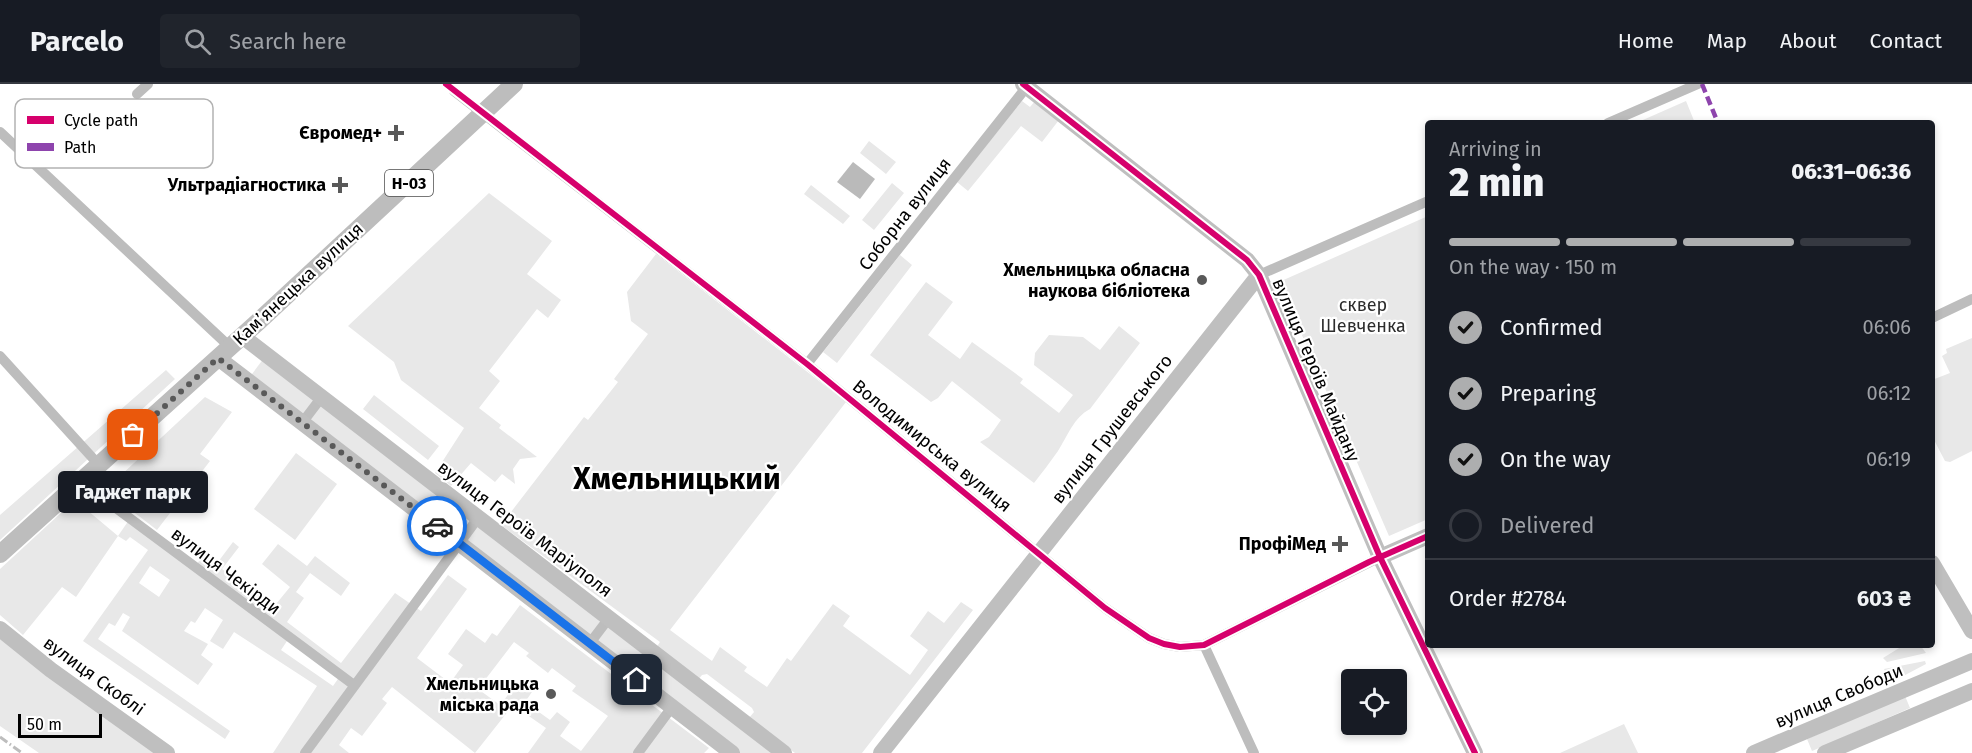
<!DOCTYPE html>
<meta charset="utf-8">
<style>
:root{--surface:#171b24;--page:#20242c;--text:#f1f3f6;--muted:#9ea1a6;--line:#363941;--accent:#adaeaf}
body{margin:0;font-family:"Fira Sans",sans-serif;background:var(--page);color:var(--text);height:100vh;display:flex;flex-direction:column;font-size:22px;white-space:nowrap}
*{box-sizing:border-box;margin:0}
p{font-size:20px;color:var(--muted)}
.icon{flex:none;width:33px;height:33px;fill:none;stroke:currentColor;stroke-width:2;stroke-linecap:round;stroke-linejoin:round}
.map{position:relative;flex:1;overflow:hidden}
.details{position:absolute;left:1425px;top:36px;width:510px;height:528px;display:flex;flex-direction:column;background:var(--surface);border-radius:6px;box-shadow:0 3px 9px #0003}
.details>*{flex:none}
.buttons{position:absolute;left:1341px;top:585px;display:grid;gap:12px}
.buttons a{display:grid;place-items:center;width:66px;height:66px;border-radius:6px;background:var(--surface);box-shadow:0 3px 9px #0003;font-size:30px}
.scale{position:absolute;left:18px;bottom:15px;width:84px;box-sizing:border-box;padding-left:6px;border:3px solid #000;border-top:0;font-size:16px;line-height:21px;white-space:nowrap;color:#000;-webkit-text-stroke:4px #fff;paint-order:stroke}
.pin{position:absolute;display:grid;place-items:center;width:51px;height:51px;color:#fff;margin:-26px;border-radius:12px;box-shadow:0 3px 9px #0006}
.courier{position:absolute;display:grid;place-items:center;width:60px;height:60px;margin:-30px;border:4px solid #1a73e8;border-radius:50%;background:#fff;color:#222;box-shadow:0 2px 8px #0007}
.bubble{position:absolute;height:42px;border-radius:6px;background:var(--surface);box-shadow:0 3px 9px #0003;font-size:20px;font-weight:800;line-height:42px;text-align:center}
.head em{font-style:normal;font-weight:800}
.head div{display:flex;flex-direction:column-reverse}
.head{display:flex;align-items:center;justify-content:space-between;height:102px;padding:0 24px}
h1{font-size:39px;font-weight:800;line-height:45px}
.bar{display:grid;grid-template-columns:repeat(4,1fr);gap:9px 6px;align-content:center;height:72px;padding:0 24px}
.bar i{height:8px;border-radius:4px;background:var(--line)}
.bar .active{background:var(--accent)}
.bar p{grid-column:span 4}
.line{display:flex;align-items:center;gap:15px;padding:0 24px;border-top:2px solid var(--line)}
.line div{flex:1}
ol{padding:0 24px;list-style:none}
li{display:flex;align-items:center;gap:18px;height:66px}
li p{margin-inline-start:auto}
li .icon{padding:6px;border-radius:50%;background:var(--accent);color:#111;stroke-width:4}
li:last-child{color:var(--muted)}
li i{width:33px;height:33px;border:3px solid var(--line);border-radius:50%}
header{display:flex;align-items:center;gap:36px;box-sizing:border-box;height:84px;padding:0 30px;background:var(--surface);border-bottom:2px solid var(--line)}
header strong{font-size:28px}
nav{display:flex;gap:33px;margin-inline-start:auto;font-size:21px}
.search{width:420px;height:54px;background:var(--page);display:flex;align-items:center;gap:15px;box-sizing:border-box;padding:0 21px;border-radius:6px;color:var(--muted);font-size:22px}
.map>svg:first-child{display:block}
.green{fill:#e8e8e8;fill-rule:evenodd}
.water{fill:#bababa}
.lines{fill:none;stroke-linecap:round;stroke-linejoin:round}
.street{stroke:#bdbdbd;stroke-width:10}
.secondary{stroke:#bfbfbf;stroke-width:16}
.primary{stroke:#bdbdbd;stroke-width:18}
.rail{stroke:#bdbdbd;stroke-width:3;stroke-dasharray:9 3 1.5 3;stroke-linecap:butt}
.quiet{stroke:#8e44ad;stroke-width:4.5;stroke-dasharray:9 4.5;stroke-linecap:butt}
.cycleway-casing{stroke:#fff;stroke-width:10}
.cycleway{stroke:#d6006c;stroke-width:6}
.done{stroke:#595959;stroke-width:6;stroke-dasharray:0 10.8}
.route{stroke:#1a73e8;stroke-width:8}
.poi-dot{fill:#595959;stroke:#fff;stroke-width:2}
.labels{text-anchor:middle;stroke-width:4.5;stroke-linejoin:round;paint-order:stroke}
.shield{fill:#fff;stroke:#4c4c4c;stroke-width:1.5}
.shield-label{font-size:16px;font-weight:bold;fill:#000}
.poi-label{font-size:18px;font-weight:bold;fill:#000;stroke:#fff;text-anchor:end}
.street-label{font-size:18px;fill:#000;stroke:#fff}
.park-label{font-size:18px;fill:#2d2d2d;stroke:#fff}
.town-label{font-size:30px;font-weight:bold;fill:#000;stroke:#fff}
.key{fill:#fff;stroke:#b2b2b2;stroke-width:1.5}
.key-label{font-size:16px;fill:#000}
</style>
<header>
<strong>Parcelo</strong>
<div class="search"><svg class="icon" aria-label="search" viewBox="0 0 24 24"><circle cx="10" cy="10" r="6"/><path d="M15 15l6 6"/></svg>Search here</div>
<nav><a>Home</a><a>Map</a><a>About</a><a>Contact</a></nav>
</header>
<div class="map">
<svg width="1972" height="669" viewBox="0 0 1972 669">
<rect width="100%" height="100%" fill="#fff"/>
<!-- green -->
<path class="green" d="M 1022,17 L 1030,23 L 1035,17 L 1059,36 L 1042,58 L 1021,42 L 968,107 L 957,98 Z
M 1686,17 L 1695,39 L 1636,39 Z
M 869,57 L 896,78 L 886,90 L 860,69 Z
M 892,99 L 904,109 L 874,146 L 862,136 Z
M 811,101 L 850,132 L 843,140 L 804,110 Z
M 489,109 L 552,157 L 527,190 L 561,216 L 548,234 L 537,225 L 489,287 L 500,297 L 479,324 L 501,341 L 499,344 L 537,373 L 520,375 L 513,385 L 515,400 L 502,390 L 495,398 L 471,379 L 451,402 L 435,389 L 464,344 L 401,296 L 394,278 L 348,242 Z
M 1428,132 L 1428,435 L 1389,452 L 1279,198 Z
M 656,170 L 846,318 L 670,546 L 712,577 L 720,563 L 747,583 L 744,587 L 767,603 L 787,574 L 791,577 L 833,520 L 850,532 L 843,542 L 910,591 L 928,566 L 910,552 L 928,527 L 944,539 L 961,518 L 973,526 L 862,669 L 795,669 L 749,634 L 754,628 L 752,624 L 707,590 L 702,591 L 698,596 L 656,564 L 660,558 L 501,441 L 584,333 L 588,336 L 618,298 L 614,295 L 648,250 L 631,237 L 627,208 Z
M 900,171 L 912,181 L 837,279 L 823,268 Z
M 926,198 L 953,218 L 928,251 L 960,275 L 972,258 L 1023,295 L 1020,299 L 1059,329 L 1073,311 L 1034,281 L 1035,269 L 1049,251 L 1083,253 L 1100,266 L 1119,242 L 1140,259 L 1090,325 C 1074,333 1067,353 1058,367 C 1050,378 1042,389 1034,399 L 980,358 L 989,353 L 1001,336 L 952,297 L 938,314 L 931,318 L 870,271 Z
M 1972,254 L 1972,367 L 1950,378 L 1945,377 L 1932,352 L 1932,296 L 1950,289 L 1942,272 L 1947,269 L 1946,265 Z
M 264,274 L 778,669 L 738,669 L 249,294 Z
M 166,286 L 175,295 L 0,456 L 0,431 Z
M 374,311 L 439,362 L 428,376 L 363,325 Z
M 205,313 L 232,328 L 200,370 L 210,377 L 157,446 L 105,406 Z
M 296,369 L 337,400 L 295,456 L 254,425 Z
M 75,416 L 118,452 L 129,436 L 194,484 L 202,473 L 215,482 L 233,458 L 239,463 L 222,485 L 272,525 L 290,503 L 262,480 L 278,460 L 307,482 L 315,472 L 350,499 L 341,512 L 310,489 L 296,508 L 304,514 L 287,538 L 341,579 L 395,509 L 421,527 L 448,491 L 467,505 L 417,574 L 450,599 L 463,581 L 448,570 L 466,545 L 485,559 L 492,549 L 497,552 L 520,521 L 709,664 L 704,669 L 528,669 L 546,644 L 513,621 L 475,669 L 392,603 L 382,615 L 387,619 L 362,652 L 351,644 L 339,661 L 349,669 L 273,669 L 317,602 L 234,548 L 223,565 L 210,557 L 223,536 L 205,524 L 195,539 L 191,537 L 184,547 L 208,560 L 201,571 L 213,580 L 198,601 L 122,547 L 130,533 L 123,529 L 115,542 L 109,539 L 98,555 L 230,647 L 225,655 L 83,557 L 148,466 L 130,453 L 126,457 L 118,452 L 76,513 L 62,503 L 23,551 L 0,531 L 0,485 ZM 150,482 L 170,496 L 159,513 L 139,499 ZM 289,554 L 340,592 L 333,602 L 281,566 ZM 514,558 L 529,569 L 526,572 L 548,589 L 552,584 L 576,602 L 572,607 L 608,632 L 581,667 L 560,652 L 570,638 L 557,628 L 550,636 L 525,618 L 532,608 L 518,598 L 500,621 L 478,605 Z
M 0,552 L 157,669 L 39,669 L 0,642 Z
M 1904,561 L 1920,561 L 1926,569 L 1887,578 L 1883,574 Z
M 1925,577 L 1926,580 L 1890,599 L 1884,585 Z
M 1905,612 L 1910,624 L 1812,667 L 1807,655 Z
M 1624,640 L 1638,669 L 1560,669 Z"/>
<!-- water -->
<path class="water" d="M 853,78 L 875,95 L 860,115 L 837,98 Z"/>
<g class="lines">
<!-- street -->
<path class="street" d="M 454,7 L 807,280 L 1105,524 L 1149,554 L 1164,560 L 1180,563 L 1204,561 L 1380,473
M 137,10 L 148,0
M 1608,39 L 1698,0
M 0,48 L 230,263
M 1259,191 L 1428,117
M 1932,234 L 1972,215
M 0,272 L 99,381
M 807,280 L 1029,0
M 302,339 L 321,314
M 81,398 L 354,601
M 590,559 L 609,534
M 1204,561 L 1254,669
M 305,669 L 478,434
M 638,669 L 672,623"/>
<!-- secondary -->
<path class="secondary" d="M 1023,0 L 1247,176 L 1259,191 L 1380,473 L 1475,669
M 242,252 L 784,669
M 218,274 L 732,669
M 1380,473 L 1428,452
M 1932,479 L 1972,547
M 0,545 L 51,586 L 167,669
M 881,669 L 1259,191
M 1754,669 L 1972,577
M 1825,669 L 1972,607"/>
<!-- primary -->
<path class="primary" d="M 0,470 L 259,237 L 514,0"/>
<!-- rail -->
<path class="rail" d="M 0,653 L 22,669"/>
<!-- quiet -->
<path class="quiet" d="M 1702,0 L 1718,39"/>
<!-- cycleway casing -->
<g class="cycleway-casing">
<path id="cycleway" d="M 446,0 L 807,280 L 1105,524 L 1149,554 L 1164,560 L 1180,563 L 1204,561 L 1369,478 L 1428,452
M 1023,0 L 1247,176 L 1259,191 L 1380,473 L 1475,669"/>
</g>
<!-- cycleway -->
<use href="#cycleway" class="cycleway"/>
</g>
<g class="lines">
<!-- done -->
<path class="done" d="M 133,351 L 218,274 L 437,442"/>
<!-- route -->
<path class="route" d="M 437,442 L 637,596"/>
</g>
<!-- markers -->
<g class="poi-dot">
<path d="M393 40h6v6h6v6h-6v6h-6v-6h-6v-6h6z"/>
<path d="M337 92h6v6h6v6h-6v6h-6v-6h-6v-6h6z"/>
<circle cx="1202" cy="196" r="6"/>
<path d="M1337 451h6v6h6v6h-6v6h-6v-6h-6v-6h6z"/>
<circle cx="551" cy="610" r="6"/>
</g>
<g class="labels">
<!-- shield labels -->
<rect class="shield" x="385" y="86" width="48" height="26" rx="4.5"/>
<g class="shield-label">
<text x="409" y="105">Н-03</text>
</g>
<!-- poi labels -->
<g class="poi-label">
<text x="382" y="55">Євромед+</text>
<text x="326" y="107">Ультрадіагностика</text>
<text x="1190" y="192">Хмельницька обласна<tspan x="1190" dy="21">наукова бібліотека</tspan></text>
<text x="1326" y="466">ПрофіМед</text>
<text x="539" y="606">Хмельницька<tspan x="539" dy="21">міська рада</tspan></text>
</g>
<!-- street labels -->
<g class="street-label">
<text transform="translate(905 130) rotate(-52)" y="6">Соборна вулиця</text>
<text transform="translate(298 200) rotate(-43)" y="6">Камʼянецька вулиця</text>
<text transform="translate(1316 286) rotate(67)" y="6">вулиця Героїв Майдану</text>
<text transform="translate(1112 345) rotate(-52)" y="6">вулиця Грушевського</text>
<text transform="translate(932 362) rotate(39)" y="6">Володимирська вулиця</text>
<text transform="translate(525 445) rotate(37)" y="6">вулиця Героїв Маріуполя</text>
<text transform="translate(226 487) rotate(37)" y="6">вулиця Чекірди</text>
<text transform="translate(94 592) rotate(36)" y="6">вулиця Скоблі</text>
<text transform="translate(1839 612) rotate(-23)" y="6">вулиця Свободи</text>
</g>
<!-- park labels -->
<g class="park-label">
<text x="1363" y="227">сквер<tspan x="1363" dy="21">Шевченка</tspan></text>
</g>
<!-- town labels -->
<g class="town-label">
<text x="677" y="405">Хмельницький</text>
</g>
</g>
<!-- legend -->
<rect x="15" y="15" width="198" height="69" rx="9" class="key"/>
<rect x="27" y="32" width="27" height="8" fill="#d6006c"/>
<rect x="27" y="59" width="27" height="8" fill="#8e44ad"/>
<g class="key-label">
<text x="64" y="42">Cycle path</text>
<text x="64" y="69">Path</text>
</g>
</svg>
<div class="buttons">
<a><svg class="icon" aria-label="locate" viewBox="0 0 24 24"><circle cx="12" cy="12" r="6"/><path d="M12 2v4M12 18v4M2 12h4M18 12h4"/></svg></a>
</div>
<div class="scale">50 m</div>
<div class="pin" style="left:133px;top:351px;background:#ea580c"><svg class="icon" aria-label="bag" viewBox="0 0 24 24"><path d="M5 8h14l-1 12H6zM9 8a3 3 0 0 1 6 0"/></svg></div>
<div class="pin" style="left:637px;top:596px;background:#1f2937"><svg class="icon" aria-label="home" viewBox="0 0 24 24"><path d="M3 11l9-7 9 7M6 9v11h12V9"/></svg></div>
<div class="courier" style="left:437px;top:442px"><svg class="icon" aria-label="car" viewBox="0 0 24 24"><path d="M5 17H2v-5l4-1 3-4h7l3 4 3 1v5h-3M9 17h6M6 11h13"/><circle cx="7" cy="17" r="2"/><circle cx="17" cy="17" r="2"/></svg></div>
<div class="bubble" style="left:58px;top:387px;width:150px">Гаджет парк</div>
<section class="details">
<div class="head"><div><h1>2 min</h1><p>Arriving in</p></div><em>06:31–06:36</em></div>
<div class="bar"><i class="active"></i><i class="active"></i><i class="active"></i><i></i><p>On the way · 150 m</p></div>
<ol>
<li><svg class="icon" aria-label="check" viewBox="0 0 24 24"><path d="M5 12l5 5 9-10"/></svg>Confirmed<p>06:06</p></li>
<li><svg class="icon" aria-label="check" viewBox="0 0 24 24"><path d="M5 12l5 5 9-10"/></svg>Preparing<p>06:12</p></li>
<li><svg class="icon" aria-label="check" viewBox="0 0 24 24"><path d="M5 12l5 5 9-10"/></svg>On the way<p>06:19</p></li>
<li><i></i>Delivered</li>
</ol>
<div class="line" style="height:78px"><div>Order #2784</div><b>603 ₴</b></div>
</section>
</div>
